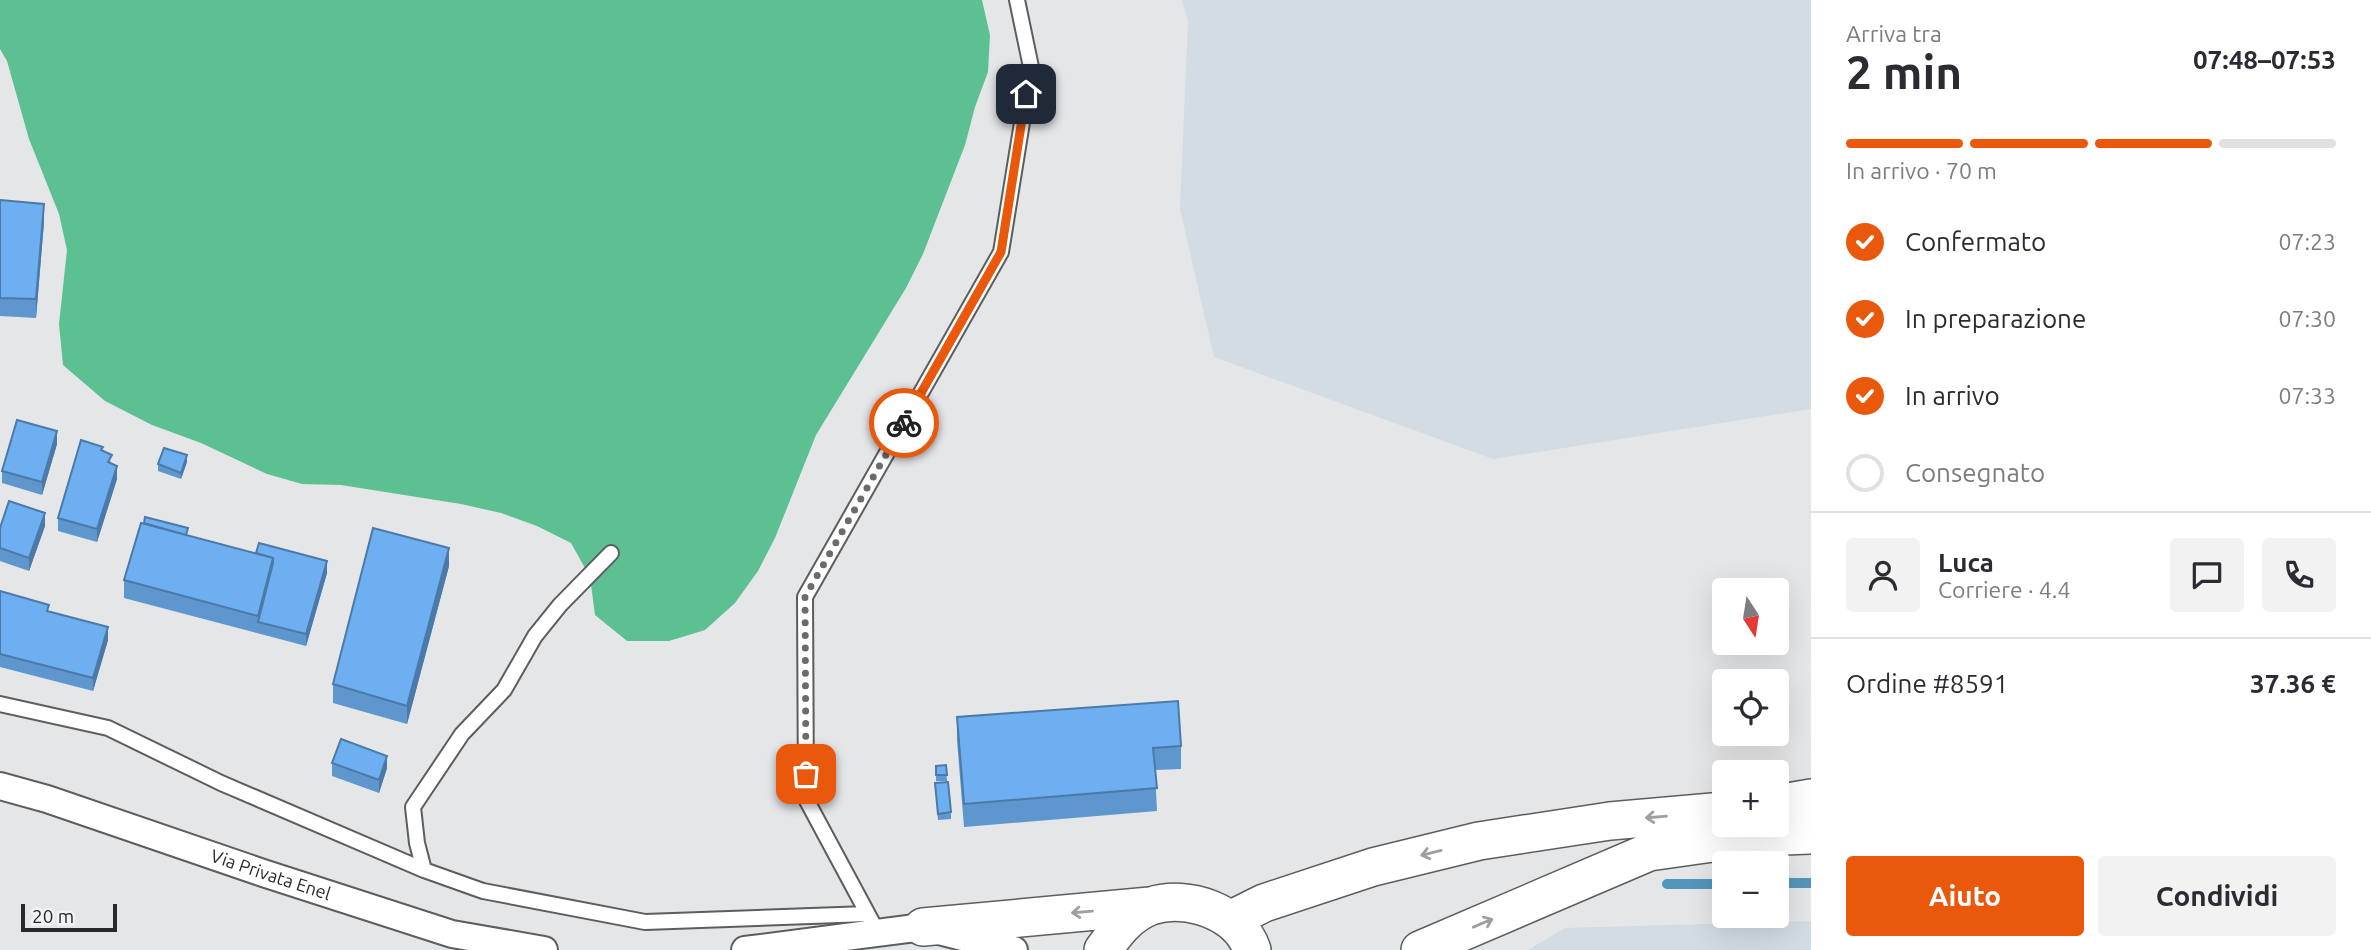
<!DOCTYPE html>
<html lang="it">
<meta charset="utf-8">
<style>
:root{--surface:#fff;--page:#f2f2f3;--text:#2b2b33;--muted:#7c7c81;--line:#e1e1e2;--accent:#ea580c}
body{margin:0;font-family:Ubuntu,sans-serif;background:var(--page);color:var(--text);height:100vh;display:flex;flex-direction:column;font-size:26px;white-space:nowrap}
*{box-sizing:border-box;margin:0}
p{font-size:23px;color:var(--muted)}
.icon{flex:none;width:38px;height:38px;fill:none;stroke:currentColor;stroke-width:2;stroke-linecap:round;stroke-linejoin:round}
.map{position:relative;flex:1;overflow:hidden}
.side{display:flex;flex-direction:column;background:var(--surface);width:560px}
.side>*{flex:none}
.needle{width:46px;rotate:168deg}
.fabs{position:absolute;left:1712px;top:578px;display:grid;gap:14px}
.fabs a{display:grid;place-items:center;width:77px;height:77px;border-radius:7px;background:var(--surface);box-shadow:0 7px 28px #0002;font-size:35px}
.scale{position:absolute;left:21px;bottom:18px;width:96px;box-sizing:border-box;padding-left:7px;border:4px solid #28292a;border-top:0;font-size:19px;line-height:24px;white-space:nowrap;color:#28292a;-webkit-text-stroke:5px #f1f3f5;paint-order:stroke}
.pin{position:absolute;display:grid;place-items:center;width:60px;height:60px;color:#fff;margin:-30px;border-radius:14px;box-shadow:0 4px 10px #0006}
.courier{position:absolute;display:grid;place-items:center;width:70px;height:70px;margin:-35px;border:5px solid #ea580c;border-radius:50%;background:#fff;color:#222;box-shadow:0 2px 9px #0007}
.head em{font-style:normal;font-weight:700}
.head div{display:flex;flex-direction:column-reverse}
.head{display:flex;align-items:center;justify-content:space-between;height:119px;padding:0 35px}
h1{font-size:46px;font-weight:700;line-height:52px}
.bar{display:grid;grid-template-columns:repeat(4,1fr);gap:10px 7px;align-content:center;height:84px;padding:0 35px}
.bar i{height:9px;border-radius:5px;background:var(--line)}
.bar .selected{background:var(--accent)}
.bar p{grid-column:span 4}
.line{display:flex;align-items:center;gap:18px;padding:0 35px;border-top:2px solid var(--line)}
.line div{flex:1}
.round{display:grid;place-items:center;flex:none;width:74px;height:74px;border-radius:7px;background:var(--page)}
ol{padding:0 35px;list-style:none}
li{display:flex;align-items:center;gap:21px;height:77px}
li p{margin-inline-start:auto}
li .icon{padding:7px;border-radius:50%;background:var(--accent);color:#fff;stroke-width:4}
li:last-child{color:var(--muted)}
li i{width:38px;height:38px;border:4px solid var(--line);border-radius:50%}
.button{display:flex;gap:14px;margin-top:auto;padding:14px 35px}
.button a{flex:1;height:80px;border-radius:7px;background:var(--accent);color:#fff;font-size:28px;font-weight:700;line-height:80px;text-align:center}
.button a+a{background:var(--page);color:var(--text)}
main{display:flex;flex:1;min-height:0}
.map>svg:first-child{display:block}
.built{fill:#d3dbe3}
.forest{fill:#5cc093}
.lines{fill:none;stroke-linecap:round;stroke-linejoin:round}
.stream{stroke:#5396bb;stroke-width:10}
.lane-casing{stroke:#5b5d5f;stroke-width:18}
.street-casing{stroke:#5b5d5f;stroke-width:30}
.secondary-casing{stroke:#5b5d5f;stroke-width:40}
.lane{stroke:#fff;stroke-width:14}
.street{stroke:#fff;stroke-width:26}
.secondary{stroke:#fff;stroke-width:37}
.wall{fill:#5e96ce}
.shaded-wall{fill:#4c7aa8}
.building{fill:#6daff0;stroke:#4c7aa8;stroke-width:2}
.oneway{stroke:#9e9f9f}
.done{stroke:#6a6b6c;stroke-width:7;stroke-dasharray:0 12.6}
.route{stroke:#ea580c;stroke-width:9}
.labels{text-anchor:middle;stroke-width:5;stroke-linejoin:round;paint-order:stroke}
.street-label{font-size:18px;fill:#28292a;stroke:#f1f3f5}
</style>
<main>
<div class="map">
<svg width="1811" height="950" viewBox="0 0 1811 950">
<rect width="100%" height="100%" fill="#e4e6e8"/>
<!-- built -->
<path class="built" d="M 1182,0 L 1811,0 L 1811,409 L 1493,459 L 1214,357 L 1180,209 L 1188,20 Z
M 1811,921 L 1811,950 L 1528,950 L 1565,928 Z"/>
<!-- forest -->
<path class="forest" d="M 0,0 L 982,0 L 990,35 L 988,72 L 975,107 L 965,145 L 923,254 L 906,288 L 816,435 L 775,538 L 758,571 L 735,603 L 705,630 L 669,641 L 627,641 L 595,615 L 590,577 L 571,543 L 537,526 L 501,513 L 461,504 L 341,485 L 302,484 L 267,474 L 201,443 L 152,425 L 105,401 L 63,365 L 59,324 L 67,250 L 59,214 L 29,139 L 7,61 L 0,49 Z"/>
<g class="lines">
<!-- stream -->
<path class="stream" d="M 1776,883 L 1811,883
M 1667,884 L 1724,884"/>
<!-- lane casing -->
<g class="lane-casing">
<path id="lane" d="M 611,553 L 560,605 L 535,636 L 504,690 L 462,734 L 413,807 L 417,843 L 424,870 L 483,891 L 645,922 L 867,914
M 0,704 L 108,728 L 221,783 L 424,870
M 878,933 L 806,799 L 805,597 L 1001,252 L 1031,67 L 1017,0"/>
</g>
<!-- street casing -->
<g class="street-casing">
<g id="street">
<path id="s1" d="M 0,786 L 47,799 L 263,873 L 452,934 L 544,950"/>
<path d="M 745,950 L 923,927 L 1014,950"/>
</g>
</g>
<!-- secondary casing -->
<g class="secondary-casing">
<path id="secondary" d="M 1776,804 L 1811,798
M 1230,920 L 1264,903 L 1373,867 L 1479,841 L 1610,821 L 1724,811
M 923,927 L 1150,906
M 1103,950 C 1116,932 1129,914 1151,906 C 1187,894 1240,912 1252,950
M 1420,950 L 1649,852 L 1755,837 L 1811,835"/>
</g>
<!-- lane -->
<use href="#lane" class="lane"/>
<!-- street -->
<use href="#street" class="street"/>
<!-- secondary -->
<use href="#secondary" class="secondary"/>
</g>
<!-- wall -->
<path class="wall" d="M 0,200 L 44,222 L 36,318 L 0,316 Z
M 57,444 L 42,495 L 2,483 L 2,471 Z
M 103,450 L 112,464 L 117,479 L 97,542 L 58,531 L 58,518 Z
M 187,462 L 181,479 L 158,471 L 158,464 Z
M 45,526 L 29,571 L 0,561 L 0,528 Z
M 449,566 L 407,724 L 333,703 L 333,684 Z
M 327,573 L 306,646 L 124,598 L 124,580 Z
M 0,591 L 49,611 L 108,640 L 93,691 L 0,667 Z
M 957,717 L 1181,746 L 1181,769 L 1155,770 L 1157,811 L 964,827 L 957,740 Z
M 332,763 L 387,768 L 379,793 L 332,776 Z
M 946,765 L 947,781 L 936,781 L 936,766 Z
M 935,783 L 951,812 L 951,819 L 938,820 Z"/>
<!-- shaded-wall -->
<path class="shaded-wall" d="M 44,204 L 44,222 L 36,318 L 36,299 Z
M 57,431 L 57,444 L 42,495 L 42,482 Z
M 187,455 L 187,462 L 181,479 L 181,473 Z
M 117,466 L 117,479 L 97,542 L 97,529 Z
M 45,513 L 45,526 L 29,571 L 29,558 Z
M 449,548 L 449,566 L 407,724 L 407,706 Z
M 273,558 L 273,576 L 258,622 L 258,634 L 258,616 Z
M 327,561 L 327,573 L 306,646 L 306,634 Z
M 108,627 L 108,640 L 93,691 L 93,678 Z
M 387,756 L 387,768 L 379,793 L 379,780 Z"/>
<!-- building -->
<path class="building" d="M 0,200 L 44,204 L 36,299 L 0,298 Z
M 17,420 L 57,431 L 42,482 L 2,471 Z
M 81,440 L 103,447 L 101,450 L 112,455 L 108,462 L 117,466 L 97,529 L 58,518 Z
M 164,448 L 187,455 L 181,473 L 158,464 Z
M 9,501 L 45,513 L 29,558 L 0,548 L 0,528 Z
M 145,517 L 188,528 L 186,535 L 144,523 Z
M 141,523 L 273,558 L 258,616 L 124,580 Z
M 373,528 L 449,548 L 407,706 L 333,684 Z
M 259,543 L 327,561 L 306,634 L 258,622 L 273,563 L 273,558 L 256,553 Z
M 0,591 L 49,605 L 47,611 L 108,627 L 93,678 L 0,654 Z
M 1178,701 L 1181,746 L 1153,748 L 1157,788 L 964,804 L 957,717 Z
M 341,739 L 387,756 L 379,780 L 332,763 Z
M 946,765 L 947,775 L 936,775 L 936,766 Z
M 948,782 L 951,812 L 938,814 L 935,783 Z"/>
<!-- one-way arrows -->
<defs><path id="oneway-shaft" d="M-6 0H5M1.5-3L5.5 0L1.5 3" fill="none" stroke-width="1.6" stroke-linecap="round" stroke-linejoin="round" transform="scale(1.75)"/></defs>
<g class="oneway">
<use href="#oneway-shaft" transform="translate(1656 817) rotate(175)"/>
<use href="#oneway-shaft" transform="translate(1431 853) rotate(166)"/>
<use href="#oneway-shaft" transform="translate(1082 912) rotate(175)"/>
<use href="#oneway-shaft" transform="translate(1483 923) rotate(-23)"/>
</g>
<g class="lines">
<!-- done -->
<path class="done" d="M 806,774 L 805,597 L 904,423"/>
<!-- route -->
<path class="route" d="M 904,423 L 1001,252 L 1026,94"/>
</g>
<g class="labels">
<!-- street labels -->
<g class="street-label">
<text dy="6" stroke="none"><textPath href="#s1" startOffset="285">Via Privata Enel</textPath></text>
</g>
</g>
</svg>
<div class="fabs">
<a><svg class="needle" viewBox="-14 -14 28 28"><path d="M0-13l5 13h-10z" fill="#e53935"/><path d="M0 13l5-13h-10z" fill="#7c7c81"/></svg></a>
<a><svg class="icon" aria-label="locate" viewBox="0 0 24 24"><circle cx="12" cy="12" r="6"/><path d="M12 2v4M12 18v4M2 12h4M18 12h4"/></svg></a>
<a>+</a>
<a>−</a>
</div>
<div class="scale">20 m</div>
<div class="pin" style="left:806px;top:774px;background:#ea580c"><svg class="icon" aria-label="bag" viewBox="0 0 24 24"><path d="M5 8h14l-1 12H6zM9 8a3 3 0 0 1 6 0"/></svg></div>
<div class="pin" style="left:1026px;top:94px;background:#1f2937"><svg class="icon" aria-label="home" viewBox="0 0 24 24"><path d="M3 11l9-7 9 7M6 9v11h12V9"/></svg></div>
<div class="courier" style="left:904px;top:423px"><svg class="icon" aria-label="bike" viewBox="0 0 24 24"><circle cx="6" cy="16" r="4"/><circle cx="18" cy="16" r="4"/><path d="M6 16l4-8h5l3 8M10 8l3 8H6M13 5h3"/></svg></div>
</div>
<section class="side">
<div class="head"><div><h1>2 min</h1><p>Arriva tra</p></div><em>07:48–07:53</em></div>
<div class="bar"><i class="selected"></i><i class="selected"></i><i class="selected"></i><i></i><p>In arrivo · 70 m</p></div>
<ol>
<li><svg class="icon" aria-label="check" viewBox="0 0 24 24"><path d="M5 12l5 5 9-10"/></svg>Confermato<p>07:23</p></li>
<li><svg class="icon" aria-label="check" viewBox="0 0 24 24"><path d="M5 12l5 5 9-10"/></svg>In preparazione<p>07:30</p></li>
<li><svg class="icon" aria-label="check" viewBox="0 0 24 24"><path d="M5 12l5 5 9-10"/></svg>In arrivo<p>07:33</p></li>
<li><i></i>Consegnato</li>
</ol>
<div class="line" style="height:126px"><a class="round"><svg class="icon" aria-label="person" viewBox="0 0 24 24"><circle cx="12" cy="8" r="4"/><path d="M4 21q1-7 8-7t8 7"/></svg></a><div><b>Luca</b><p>Corriere · 4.4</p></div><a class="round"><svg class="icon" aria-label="chat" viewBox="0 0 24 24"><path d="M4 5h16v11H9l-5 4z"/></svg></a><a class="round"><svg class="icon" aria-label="phone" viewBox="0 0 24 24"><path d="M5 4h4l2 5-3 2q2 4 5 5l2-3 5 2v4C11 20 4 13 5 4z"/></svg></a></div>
<div class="line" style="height:91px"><div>Ordine #8591</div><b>37.36 €</b></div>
<div class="button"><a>Aiuto</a><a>Condividi</a></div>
</section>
</main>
